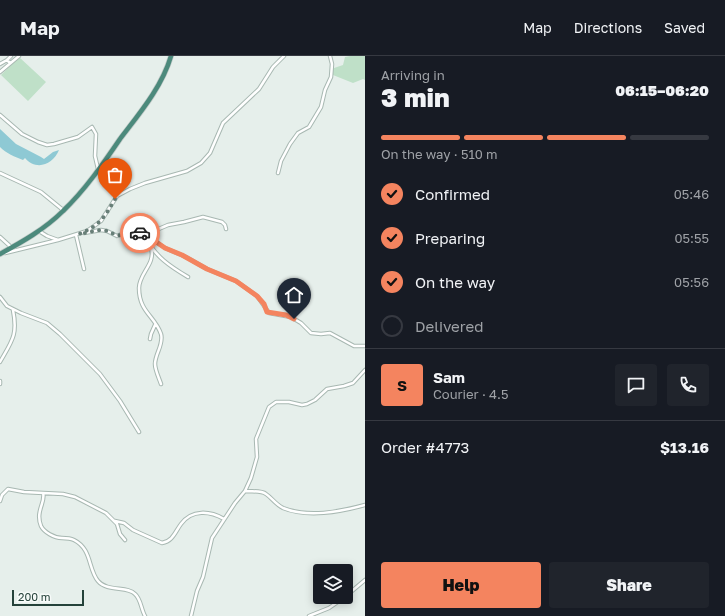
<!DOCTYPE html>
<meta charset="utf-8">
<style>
:root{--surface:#171b24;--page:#20242c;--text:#f1f3f6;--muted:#9ea1a6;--line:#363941;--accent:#f4845f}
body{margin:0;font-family:"Golos Text",sans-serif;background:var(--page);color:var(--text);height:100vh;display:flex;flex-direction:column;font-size:15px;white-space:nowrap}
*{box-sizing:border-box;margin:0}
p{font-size:13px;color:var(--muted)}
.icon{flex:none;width:22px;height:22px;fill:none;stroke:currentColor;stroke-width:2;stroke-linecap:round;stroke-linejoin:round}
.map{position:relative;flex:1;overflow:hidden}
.drawer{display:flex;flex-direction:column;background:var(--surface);width:360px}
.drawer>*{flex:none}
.fabs{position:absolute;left:313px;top:508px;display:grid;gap:8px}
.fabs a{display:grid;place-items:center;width:40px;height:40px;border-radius:4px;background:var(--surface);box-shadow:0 2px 10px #0003;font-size:20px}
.scale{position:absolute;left:12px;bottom:10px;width:72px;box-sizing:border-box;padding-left:4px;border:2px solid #24423a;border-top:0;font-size:11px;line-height:14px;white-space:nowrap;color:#24423a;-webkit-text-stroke:3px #f7fbf9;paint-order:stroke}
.pin{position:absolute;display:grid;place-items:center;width:34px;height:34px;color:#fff;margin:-41px -17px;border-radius:50% 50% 50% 0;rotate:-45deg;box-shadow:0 0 4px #0007}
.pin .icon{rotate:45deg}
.courier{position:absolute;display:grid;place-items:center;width:40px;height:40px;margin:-20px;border:3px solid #f4845f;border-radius:50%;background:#fff;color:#222;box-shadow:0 1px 5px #0007}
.headline em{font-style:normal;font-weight:800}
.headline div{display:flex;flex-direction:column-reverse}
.headline{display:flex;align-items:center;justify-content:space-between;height:68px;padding:0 16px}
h1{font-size:26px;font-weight:800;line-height:30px}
.bar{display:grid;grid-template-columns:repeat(4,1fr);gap:6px 4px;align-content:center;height:48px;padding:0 16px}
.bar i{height:5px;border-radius:3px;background:var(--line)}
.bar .selected{background:var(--accent)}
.bar p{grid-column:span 4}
.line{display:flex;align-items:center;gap:10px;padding:0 16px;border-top:1px solid var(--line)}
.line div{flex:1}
.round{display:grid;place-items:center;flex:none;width:42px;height:42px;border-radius:4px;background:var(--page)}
ol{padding:0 16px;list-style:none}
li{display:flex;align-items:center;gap:12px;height:44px}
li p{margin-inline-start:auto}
li .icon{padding:4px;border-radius:50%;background:var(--accent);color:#111;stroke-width:4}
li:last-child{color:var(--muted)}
li i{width:22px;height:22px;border:2px solid var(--line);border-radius:50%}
.button{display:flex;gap:8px;margin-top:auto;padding:8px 16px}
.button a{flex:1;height:46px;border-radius:4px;background:var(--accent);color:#111;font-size:16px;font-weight:800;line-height:46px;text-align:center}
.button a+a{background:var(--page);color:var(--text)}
header{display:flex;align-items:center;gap:24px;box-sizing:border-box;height:56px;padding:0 20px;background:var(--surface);border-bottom:1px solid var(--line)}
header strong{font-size:19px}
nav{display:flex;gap:22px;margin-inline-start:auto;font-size:14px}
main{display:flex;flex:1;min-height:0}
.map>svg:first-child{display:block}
.green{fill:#bfe0c8}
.water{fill:#8ec9d4}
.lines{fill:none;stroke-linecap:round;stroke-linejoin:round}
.minor-casing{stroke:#a8b8b2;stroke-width:4.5}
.trunk-casing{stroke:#c2cac8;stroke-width:6}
.minor{stroke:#fff;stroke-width:2.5}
.trunk{stroke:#4c8a7c;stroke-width:4.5}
.done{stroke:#687f78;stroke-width:4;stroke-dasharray:0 7.2}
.route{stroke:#f4845f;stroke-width:5}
</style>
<header>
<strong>Map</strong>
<nav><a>Map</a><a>Directions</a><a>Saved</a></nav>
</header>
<main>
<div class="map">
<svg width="365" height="560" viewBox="0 0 365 560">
<rect width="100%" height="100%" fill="#e6efeb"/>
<!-- green -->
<path class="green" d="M 350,0 L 365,0 L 365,24 L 363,23 L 353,27 L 333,19 L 331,13 L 343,9 L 345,1 Z
M 19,1 L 46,26 L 28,45 L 1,19 Z"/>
<!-- water -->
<path class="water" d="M 0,73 L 16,88 L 41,101 L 44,103 L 53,96 L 59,94 C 53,109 36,115 25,102 L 23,104 C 15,101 6,97 0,91 Z"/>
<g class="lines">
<!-- minor casing -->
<g class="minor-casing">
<path id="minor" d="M 7,4 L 11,0
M 0,8 L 7,4 L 10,7
M 0,16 L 19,0
M 0,59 L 22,78 L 38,86 L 47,89 L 54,88 L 78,81 L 92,71 L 96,78 L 95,100 L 98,113
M 0,117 L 41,136 L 63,154
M 278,117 L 281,105 L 290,88 L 298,77 L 309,71 L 321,51 L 325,34 L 331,21 L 332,8 L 330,0
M 39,175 L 47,180 L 58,184 L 87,175 L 101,165 L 117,140 L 130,133 L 145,127 L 187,115 L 201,107 L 210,97 L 223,67 L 259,33 L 273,11 L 284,0
M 84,177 L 101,174 L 107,175 L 117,180 C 130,175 133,172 146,181 L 149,181 L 165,192 L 186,201 L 207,213 L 236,225 L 257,240 L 269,257 L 291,261 L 301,267 L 311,277 L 321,278 L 330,277 L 354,290 L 365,290
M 76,179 L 84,213
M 0,181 L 11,191
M 146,181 C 154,200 171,211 188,221
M 149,181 L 154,175 L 168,169 L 184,166 L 203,161 L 222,166 L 225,169 L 226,173
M 151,192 C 156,208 139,217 139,232 C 139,256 155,260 161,278 C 164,288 155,298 155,308 C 155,314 159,322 161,328
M 5,197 L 58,184
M 0,241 L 7,250 L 21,257 L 47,267 L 60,278 L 100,318 L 120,345 L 139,376
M 150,283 L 151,278 L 155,269
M 0,306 C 12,285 18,279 13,254
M 0,325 L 0,328
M 245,435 C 251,436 261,434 266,438 C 272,442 275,448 283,452 C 308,462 339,456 365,449
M 43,437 C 46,446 35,455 41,470 C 44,476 54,482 62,482 C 66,482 70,482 74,484 C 92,493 88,513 98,525 C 107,536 128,530 135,538 C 141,543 141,553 145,560
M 0,445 L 2,439 L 8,433 L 24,436 L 63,438 L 75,441 L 106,457 L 117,468 L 120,478 L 125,484
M 115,465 L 124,467 L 133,474 L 162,487 C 173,485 175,476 181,468 C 192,453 210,455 224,463
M 346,540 L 365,524
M 191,560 L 197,535 L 203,521 L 212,482 L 235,447 L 245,435 L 251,422 L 257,401 L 256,383 L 269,351 L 276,346 L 289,346 L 302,349 L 307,348 L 315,344 L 327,333 L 344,330 L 353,327 L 365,314
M 309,560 L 329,552 L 345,541"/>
</g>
<!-- trunk casing -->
<g class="trunk-casing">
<path id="trunk" d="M 0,198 C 22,186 45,173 63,155 C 85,134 103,108 120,83 C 139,58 162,31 171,0"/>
</g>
<!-- minor -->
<use href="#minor" class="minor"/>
<!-- trunk -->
<use href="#trunk" class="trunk"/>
</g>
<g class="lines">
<!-- done -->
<path class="done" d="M 115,143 C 105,160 100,170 79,178 L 100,174 L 108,175 L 117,180 C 127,177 130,173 140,177"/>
<!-- route -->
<path class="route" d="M 140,177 L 146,181 L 149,181 L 165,192 L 182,199 L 207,213 L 236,225 L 257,240 L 264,248 L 267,256 L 286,259 L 294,263"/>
</g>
</svg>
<div class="fabs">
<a><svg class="icon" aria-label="layers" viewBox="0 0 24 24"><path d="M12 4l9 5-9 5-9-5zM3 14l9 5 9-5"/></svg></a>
</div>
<div class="scale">200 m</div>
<div class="pin" style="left:115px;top:143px;background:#ea580c"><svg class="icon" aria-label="bag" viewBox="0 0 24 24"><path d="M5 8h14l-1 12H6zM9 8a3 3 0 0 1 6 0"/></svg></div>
<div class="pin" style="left:294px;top:263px;background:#1f2937"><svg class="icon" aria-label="home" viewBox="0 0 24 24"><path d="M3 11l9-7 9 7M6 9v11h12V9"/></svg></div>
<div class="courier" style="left:140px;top:177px"><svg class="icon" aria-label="car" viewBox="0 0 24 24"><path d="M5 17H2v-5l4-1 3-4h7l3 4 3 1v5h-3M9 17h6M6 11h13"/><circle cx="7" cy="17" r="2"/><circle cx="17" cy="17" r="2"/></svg></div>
</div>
<section class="drawer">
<div class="headline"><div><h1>3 min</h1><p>Arriving in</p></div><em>06:15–06:20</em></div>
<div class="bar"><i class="selected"></i><i class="selected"></i><i class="selected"></i><i></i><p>On the way · 510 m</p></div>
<ol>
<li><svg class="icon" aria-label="check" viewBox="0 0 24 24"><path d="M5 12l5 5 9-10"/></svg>Confirmed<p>05:46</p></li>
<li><svg class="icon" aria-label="check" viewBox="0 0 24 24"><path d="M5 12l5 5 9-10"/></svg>Preparing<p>05:55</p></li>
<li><svg class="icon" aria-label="check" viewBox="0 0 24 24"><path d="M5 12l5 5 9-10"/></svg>On the way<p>05:56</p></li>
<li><i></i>Delivered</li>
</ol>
<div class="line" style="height:72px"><b class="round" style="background:var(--accent);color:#111">S</b><div><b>Sam</b><p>Courier · 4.5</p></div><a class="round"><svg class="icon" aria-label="chat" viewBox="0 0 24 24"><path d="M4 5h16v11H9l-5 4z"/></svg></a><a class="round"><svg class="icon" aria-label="phone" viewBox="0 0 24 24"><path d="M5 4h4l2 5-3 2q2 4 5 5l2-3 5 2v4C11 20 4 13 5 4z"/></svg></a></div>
<div class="line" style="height:52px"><div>Order #4773</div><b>$13.16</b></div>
<div class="button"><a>Help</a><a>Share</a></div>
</section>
</main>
